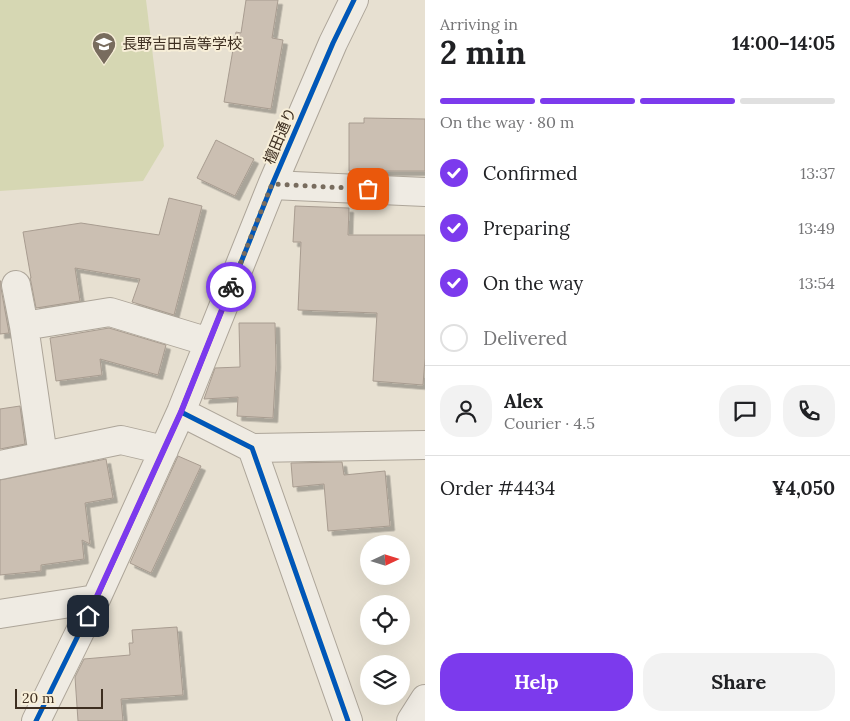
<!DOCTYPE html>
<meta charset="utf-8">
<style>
:root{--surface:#fff;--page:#f2f2f2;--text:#202124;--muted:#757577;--line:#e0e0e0;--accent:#7c3aed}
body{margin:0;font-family:Lora,"Noto Sans JP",serif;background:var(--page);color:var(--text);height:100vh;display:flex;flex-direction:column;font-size:19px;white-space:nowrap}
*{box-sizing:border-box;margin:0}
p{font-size:16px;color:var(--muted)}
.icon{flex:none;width:28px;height:28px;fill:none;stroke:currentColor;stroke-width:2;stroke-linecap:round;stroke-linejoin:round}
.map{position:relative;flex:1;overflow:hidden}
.panel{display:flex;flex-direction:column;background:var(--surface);width:425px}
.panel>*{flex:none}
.needle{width:32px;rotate:86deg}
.controls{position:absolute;left:360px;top:535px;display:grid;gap:10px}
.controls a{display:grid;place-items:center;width:50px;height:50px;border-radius:50%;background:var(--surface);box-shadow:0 5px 20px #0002;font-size:25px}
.scale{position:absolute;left:15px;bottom:12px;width:88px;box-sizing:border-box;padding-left:5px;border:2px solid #3d2e20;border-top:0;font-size:14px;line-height:18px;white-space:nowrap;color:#3d2e20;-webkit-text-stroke:4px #f7eed8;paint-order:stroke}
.pin{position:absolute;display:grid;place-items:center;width:42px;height:42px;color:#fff;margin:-21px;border-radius:10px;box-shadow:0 2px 8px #0006}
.courier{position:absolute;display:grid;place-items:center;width:50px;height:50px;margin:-25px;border:4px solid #7c3aed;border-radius:50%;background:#fff;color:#222;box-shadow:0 1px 6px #0007}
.summary em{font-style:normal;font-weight:700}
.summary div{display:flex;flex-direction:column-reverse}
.summary{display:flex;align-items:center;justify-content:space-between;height:85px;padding:0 15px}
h1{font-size:32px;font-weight:700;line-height:38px}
.bar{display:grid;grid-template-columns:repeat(4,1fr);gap:8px 5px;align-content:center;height:60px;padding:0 15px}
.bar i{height:6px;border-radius:4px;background:var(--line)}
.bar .active{background:var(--accent)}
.bar p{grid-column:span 4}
.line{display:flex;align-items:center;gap:12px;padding:0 15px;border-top:1px solid var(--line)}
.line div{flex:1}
.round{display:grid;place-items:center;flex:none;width:52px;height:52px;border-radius:20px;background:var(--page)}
ol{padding:0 15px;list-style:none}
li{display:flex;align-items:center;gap:15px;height:55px}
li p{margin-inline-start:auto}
li .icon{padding:5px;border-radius:50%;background:var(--accent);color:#fff;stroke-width:4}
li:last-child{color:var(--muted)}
li i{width:28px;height:28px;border:2px solid var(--line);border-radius:50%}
.cta{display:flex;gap:10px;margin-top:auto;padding:10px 15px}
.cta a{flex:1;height:58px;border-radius:20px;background:var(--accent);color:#fff;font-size:20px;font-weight:700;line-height:58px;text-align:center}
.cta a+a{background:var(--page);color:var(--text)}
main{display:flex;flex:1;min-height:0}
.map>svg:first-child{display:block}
.green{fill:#d6d7b3}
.building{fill:#cbbfb2;stroke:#a89c90;filter:url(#shadow)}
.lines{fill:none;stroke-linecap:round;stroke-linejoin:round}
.minor-casing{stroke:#ada599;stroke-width:30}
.minor{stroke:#efebe3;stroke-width:28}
.cycleway-casing{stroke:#f7eed8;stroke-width:8}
.cycleway{stroke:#0057b8;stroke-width:5}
.done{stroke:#786c5e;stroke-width:5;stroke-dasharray:0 9}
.route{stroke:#7c3aed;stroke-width:6}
.labels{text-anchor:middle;stroke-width:4;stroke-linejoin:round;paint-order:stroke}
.poi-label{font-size:15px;fill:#3d2e20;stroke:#f7eed8;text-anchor:start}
.street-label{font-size:15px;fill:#3d2e20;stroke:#f7eed8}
</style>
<main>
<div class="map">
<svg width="425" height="721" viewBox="0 0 425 721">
<defs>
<filter id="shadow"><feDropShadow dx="4.5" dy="4.5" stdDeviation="0" flood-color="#0004"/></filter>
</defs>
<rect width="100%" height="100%" fill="#e7e0d1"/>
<!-- green -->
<path class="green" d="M 0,0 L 146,0 L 164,146 L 143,181 L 0,191 Z"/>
<!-- building -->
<path class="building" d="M 246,0 L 278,0 L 272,38 L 283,40 L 271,109 L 224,102 L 236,32 L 241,33 Z
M 364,118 L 425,119 L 425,171 L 349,171 L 349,123 L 364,123 Z
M 216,140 L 254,159 L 235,196 L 197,178 Z
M 169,198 L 202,206 L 174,315 L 132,302 L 140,279 L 75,268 L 80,301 L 36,308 L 31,282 L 30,278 L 31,278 L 23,232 L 81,223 L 159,235 Z
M 295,206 L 349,208 L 348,235 L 425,235 L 425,359 L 423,385 L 373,381 L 377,313 L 298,310 L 301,242 L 293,242 Z
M 0,281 L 1,281 L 1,288 L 9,333 L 0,334 Z
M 239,323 L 275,323 L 276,363 L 273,418 L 237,416 L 238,397 L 204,399 L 215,368 L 240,367 Z
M 109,328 L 166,345 L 158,375 L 100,359 L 102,375 L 56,381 L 50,338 Z
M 20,406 L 25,444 L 0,449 L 0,409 Z
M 178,456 L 201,466 L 151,573 L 130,563 Z
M 106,459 L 113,498 L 85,503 L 90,544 L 82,540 L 84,559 L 41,565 L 41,571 L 0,575 L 0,480 Z
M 342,462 L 344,475 L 385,471 L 390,526 L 328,531 L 324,484 L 293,487 L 291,463 Z
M 177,627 L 183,695 L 121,699 L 123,721 L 78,721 L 75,677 L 84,659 L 130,655 L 129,643 L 133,643 L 132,630 Z"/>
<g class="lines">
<!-- minor casing -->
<g class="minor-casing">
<path id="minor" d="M 272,185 L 425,192
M 16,285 L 24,326 L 43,456
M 24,326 L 110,312 L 209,342
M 181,412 L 252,448 L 348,721
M 252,448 L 425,445
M 0,465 L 121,440 L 164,450
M 0,614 L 96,599
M 36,721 L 96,599 L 181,412 L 272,185 L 333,43 L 354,0
M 411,721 L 425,699"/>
</g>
<!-- minor -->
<use href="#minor" class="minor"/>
<!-- cycleway casing -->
<g class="cycleway-casing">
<path id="cycleway" d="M 181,412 L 252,448 L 348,721
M 36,721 L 96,599 L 181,412 L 272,185 L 333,43 L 354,0"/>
</g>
<!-- cycleway -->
<use href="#cycleway" class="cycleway"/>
</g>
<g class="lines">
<!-- done -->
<path class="done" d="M 231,287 L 272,184 L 368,189"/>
<!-- route -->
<path class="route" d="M 88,616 L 181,412 L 231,287"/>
</g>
<!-- icons -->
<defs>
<g id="school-pin" transform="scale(1.25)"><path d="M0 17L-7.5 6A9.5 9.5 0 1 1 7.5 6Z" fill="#786c5e" stroke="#f7eed8"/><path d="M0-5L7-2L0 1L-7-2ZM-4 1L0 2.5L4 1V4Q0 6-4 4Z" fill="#fff"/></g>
</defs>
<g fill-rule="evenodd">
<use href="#school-pin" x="104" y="44"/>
</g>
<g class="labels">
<!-- poi labels -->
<g class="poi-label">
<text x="122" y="49">長野吉田高等学校</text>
</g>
<!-- street labels -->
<g class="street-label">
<text transform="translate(280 136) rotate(-67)" y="5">檀田通り</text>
</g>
</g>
</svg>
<div class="controls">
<a><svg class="needle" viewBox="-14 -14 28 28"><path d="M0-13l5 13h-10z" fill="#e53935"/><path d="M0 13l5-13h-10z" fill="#757577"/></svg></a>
<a><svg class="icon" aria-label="locate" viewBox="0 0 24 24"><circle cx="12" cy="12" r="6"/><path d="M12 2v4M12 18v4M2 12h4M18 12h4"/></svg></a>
<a><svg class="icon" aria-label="layers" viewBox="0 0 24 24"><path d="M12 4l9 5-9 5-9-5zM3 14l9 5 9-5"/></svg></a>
</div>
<div class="scale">20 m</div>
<div class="pin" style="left:368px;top:189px;background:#ea580c"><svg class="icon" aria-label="bag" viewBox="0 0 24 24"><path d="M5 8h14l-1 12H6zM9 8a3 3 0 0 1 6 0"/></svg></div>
<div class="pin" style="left:88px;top:616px;background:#1f2937"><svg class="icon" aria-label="home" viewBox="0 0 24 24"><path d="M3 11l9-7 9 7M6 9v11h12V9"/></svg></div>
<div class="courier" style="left:231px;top:287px"><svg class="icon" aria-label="bike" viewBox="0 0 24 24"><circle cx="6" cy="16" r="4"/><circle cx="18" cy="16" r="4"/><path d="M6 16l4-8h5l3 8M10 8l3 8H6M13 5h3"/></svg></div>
</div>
<section class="panel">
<div class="summary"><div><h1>2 min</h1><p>Arriving in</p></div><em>14:00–14:05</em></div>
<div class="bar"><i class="active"></i><i class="active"></i><i class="active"></i><i></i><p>On the way · 80 m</p></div>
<ol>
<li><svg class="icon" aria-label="check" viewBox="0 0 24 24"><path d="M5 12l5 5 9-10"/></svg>Confirmed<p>13:37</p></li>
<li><svg class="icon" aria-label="check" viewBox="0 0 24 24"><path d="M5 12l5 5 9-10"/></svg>Preparing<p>13:49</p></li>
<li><svg class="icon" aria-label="check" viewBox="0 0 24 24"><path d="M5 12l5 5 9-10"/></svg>On the way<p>13:54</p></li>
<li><i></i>Delivered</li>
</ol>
<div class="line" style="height:90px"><a class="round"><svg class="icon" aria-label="person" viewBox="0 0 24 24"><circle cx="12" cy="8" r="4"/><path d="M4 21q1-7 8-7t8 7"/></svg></a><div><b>Alex</b><p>Courier · 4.5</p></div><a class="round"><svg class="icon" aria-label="chat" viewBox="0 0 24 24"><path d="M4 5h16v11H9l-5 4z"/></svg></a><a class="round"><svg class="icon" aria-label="phone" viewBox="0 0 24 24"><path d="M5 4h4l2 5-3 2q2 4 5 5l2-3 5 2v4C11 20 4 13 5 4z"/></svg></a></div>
<div class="line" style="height:65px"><div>Order #4434</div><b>¥4,050</b></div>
<div class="cta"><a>Help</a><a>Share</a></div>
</section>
</main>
